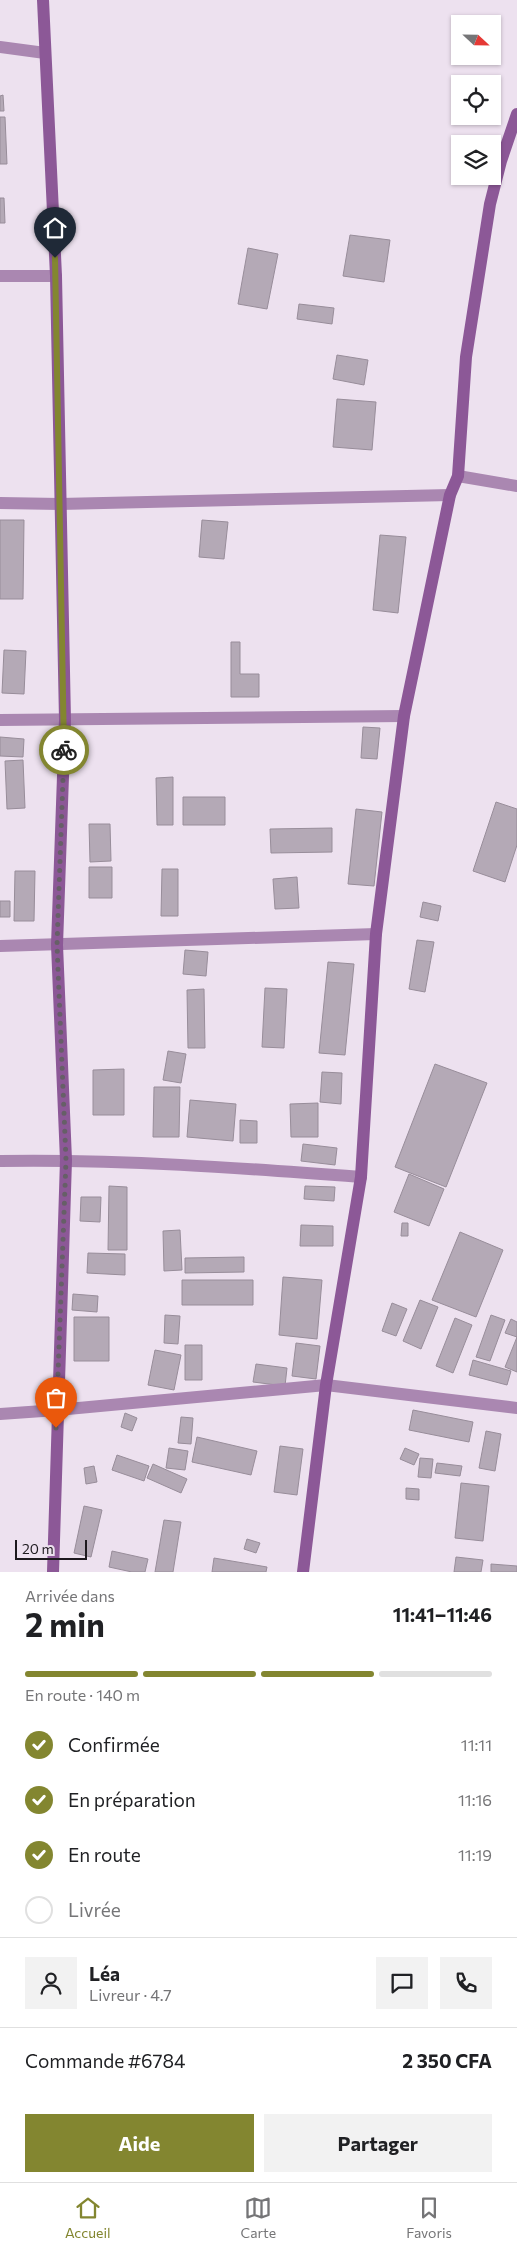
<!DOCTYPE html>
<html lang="fr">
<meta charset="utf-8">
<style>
:root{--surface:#fff;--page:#f2f2f2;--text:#202124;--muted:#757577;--line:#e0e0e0;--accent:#838630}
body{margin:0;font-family:Commissioner,sans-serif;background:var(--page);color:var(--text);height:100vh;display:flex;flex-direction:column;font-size:19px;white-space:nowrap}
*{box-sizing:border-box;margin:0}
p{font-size:16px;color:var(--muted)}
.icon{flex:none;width:28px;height:28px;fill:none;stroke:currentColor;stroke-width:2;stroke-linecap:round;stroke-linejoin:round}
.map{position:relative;height:1572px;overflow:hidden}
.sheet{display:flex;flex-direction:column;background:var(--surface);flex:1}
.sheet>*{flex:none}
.needle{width:32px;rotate:112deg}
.tools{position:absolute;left:451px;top:15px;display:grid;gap:10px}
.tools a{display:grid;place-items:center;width:50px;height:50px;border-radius:0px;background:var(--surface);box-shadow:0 1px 4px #0004;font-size:25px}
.scale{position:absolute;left:15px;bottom:12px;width:72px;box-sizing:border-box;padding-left:5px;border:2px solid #1d191e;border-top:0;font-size:14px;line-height:18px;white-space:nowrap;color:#1d191e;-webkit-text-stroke:4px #ede1ef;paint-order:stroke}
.pin{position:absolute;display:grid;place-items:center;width:42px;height:42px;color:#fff;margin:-51px -21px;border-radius:50% 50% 50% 0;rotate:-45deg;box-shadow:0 0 5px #0007}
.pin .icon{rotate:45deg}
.courier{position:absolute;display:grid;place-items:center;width:50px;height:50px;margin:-25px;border:4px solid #838630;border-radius:50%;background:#fff;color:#222;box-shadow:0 1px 6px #0007}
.head em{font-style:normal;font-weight:700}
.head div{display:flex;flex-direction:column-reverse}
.head{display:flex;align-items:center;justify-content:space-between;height:85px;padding:0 25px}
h1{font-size:32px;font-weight:700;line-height:38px}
.bar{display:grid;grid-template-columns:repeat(4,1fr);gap:8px 5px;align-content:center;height:60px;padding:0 25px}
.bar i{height:6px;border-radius:4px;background:var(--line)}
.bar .current{background:var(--accent)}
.bar p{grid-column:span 4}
.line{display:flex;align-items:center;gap:12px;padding:0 25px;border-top:1px solid var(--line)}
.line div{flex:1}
.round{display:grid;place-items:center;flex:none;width:52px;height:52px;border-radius:0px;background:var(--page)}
ol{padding:0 25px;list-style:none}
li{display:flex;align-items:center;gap:15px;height:55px}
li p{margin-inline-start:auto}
li .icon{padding:5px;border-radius:50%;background:var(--accent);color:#fff;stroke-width:4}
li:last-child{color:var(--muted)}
li i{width:28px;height:28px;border:2px solid var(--line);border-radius:50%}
.primary-button{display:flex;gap:10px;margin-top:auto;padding:10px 25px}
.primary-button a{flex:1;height:58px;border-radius:0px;background:var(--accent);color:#fff;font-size:20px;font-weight:700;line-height:58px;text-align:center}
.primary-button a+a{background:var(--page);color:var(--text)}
.menu{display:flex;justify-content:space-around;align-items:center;height:70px;border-top:1px solid var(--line);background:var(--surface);font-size:14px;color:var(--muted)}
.menu a{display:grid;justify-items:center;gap:2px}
.menu .current{color:var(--accent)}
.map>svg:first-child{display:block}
.building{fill:#b4a9b6;stroke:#988d9a}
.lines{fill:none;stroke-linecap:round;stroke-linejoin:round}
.street{stroke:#aa87b1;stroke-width:12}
.secondary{stroke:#8c5897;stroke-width:12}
.done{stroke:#665f67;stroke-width:5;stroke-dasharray:0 9}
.route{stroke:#838630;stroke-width:6}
</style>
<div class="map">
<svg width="517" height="1572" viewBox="0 0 517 1572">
<rect width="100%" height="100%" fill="#ede1ef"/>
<!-- building -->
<path class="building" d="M 3,95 L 4,111 L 0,111 L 0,96 Z
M 0,117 L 5,117 L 7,164 L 0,164 Z
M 0,198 L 4,198 L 5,223 L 0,223 Z
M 350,235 L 390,240 L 384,282 L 343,276 Z
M 248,248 L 278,254 L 267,309 L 238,304 Z
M 299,304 L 334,308 L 332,324 L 297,319 Z
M 337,355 L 368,360 L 364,385 L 333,379 Z
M 337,399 L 376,402 L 372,450 L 333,447 Z
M 0,520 L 24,520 L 23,599 L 0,599 Z
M 202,520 L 228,522 L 224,559 L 199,557 Z
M 380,535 L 406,537 L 398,613 L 373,610 Z
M 231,642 L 240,642 L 240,674 L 259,674 L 259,697 L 231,697 Z
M 4,650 L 26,651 L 24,694 L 2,693 Z
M 363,727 L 380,728 L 377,759 L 361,758 Z
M 0,737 L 24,739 L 23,757 L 0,756 Z
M 23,760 L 25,808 L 7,809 L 5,761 Z
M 173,777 L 173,825 L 157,825 L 156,778 Z
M 183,797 L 225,797 L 225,825 L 183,825 Z
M 496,802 L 517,809 L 517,845 L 505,882 L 473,871 Z
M 356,809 L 382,812 L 374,886 L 348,884 Z
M 89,824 L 110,824 L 111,861 L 90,862 Z
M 332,828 L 332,852 L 271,853 L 270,829 Z
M 89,867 L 112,867 L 112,898 L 89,898 Z
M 162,869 L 178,869 L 178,916 L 161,916 Z
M 15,871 L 35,871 L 34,921 L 14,921 Z
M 297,877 L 299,908 L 275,909 L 273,879 Z
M 0,901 L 10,901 L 10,917 L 0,917 Z
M 423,902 L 441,906 L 438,921 L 420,917 Z
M 417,940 L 434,942 L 425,992 L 409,989 Z
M 185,950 L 208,952 L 206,976 L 183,974 Z
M 328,962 L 354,964 L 345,1055 L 319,1053 Z
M 265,988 L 287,989 L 284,1048 L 262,1047 Z
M 204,989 L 205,1048 L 188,1048 L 187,990 Z
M 168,1051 L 186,1054 L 181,1083 L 163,1080 Z
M 435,1064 L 487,1083 L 446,1187 L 395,1167 Z
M 124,1069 L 124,1115 L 93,1115 L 93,1070 Z
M 322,1072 L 342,1073 L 341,1104 L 320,1102 Z
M 154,1087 L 180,1087 L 179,1137 L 153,1137 Z
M 190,1100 L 236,1104 L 233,1141 L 187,1137 Z
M 318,1103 L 318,1137 L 291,1137 L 290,1104 Z
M 240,1120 L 257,1121 L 257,1143 L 240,1143 Z
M 303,1144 L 337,1148 L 335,1165 L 301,1161 Z
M 409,1174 L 444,1189 L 429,1226 L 394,1212 Z
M 109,1186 L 127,1187 L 127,1250 L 108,1250 Z
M 305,1186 L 335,1187 L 334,1201 L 304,1199 Z
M 81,1197 L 101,1197 L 100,1222 L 80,1221 Z
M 402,1223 L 408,1223 L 408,1236 L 401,1236 Z
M 301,1225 L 333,1226 L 333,1246 L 300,1246 Z
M 180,1230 L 182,1270 L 164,1271 L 163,1231 Z
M 460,1232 L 503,1250 L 476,1317 L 432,1300 Z
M 88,1253 L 125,1254 L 125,1275 L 87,1273 Z
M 244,1257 L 244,1272 L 185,1273 L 185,1258 Z
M 283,1277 L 322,1280 L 317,1339 L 279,1335 Z
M 182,1280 L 253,1280 L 253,1305 L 182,1305 Z
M 73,1294 L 98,1296 L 97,1312 L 72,1310 Z
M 420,1300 L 438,1307 L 421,1349 L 403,1341 Z
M 392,1303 L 407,1309 L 396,1336 L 382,1331 Z
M 165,1315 L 180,1316 L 178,1344 L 164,1343 Z
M 491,1315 L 505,1320 L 490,1361 L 476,1357 Z
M 74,1317 L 109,1317 L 109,1361 L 74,1361 Z
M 455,1318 L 472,1325 L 453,1373 L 436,1366 Z
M 511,1319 L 517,1322 L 517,1372 L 505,1367 L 517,1337 L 505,1333 Z
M 296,1343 L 320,1346 L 316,1379 L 292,1376 Z
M 185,1345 L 202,1345 L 202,1380 L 185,1380 Z
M 155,1350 L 181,1355 L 174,1390 L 148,1385 Z
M 473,1360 L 511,1371 L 507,1385 L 469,1375 Z
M 256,1364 L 287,1368 L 285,1386 L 253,1382 Z
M 413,1410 L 473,1422 L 469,1442 L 409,1430 Z
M 125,1413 L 137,1418 L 132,1431 L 121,1427 Z
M 181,1417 L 193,1418 L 191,1444 L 178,1443 Z
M 486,1431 L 501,1434 L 495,1471 L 479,1468 Z
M 197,1437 L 257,1451 L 251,1475 L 192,1462 Z
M 280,1446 L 303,1449 L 297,1495 L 274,1492 Z
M 169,1448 L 188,1451 L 185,1470 L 166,1468 Z
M 405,1448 L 419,1454 L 414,1465 L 400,1459 Z
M 117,1455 L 149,1466 L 144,1481 L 112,1470 Z
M 420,1458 L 433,1459 L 431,1478 L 418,1477 Z
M 437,1463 L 462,1466 L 460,1476 L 435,1473 Z
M 153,1464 L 187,1479 L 181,1493 L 147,1478 Z
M 94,1466 L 97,1482 L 86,1484 L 84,1468 Z
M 461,1483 L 489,1486 L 483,1541 L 455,1538 Z
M 406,1488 L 419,1489 L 419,1500 L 406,1499 Z
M 84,1506 L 102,1510 L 91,1557 L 74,1553 Z
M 164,1520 L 181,1522 L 173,1572 L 155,1572 Z
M 247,1539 L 260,1543 L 256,1553 L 244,1549 Z
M 112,1551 L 148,1559 L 145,1572 L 132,1572 L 109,1567 Z
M 456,1557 L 483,1560 L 481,1572 L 454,1572 Z
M 214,1558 L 267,1567 L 266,1572 L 212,1572 Z
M 491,1564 L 517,1566 L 517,1572 L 491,1572 Z"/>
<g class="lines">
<!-- street -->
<path class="street" d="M 0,47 L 45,53
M 0,276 L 56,276
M 458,476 L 517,486
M 0,503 L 60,504 L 450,495
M 0,720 L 404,716
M 0,946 L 376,934
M 0,1161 C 120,1159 241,1168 361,1177
M 0,1414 L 57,1410 L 326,1385 L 517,1408"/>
<!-- secondary -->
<path class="secondary" d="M 43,0 L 56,276 L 65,720 L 57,945 L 66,1160 L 53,1572
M 303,1572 L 326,1385 L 361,1177 L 376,934 L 404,716 L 450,495 L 458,476 L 466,357 L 490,204 L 501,161 L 517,114"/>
</g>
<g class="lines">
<!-- done -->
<path class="done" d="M 56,1428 L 66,1160 L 57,945 L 64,750"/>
<!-- route -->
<path class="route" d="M 55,258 L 64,750"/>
</g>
</svg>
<div class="tools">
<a><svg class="needle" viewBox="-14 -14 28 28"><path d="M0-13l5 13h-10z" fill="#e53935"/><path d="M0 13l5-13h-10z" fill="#757577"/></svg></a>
<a><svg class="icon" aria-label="locate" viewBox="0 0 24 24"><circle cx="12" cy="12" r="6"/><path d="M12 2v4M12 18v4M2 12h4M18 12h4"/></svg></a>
<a><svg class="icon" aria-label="layers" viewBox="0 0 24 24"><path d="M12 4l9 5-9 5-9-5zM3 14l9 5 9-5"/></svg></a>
</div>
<div class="scale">20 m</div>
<div class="pin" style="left:56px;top:1428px;background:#ea580c"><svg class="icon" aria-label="bag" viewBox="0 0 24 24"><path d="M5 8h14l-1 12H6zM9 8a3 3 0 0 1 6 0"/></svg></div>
<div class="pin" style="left:55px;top:258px;background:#1f2937"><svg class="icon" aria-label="home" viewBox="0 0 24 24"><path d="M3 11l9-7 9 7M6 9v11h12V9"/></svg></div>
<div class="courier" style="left:64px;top:750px"><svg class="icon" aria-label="bike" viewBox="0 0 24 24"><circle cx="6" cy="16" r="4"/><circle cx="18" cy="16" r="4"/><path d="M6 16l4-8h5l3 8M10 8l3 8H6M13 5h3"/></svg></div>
</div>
<section class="sheet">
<div class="head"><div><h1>2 min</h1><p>Arrivée dans</p></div><em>11:41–11:46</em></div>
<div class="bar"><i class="current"></i><i class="current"></i><i class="current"></i><i></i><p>En route · 140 m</p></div>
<ol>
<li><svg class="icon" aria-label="check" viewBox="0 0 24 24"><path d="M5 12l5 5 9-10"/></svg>Confirmée<p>11:11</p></li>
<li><svg class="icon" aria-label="check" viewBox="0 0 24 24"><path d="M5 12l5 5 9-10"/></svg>En préparation<p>11:16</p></li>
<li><svg class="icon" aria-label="check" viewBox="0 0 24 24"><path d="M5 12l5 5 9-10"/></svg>En route<p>11:19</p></li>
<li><i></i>Livrée</li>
</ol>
<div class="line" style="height:90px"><a class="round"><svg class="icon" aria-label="person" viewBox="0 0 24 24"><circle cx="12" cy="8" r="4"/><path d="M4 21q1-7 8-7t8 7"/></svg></a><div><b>Léa</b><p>Livreur · 4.7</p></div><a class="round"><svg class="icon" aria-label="chat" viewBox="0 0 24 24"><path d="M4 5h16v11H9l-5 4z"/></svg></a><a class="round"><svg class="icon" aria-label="phone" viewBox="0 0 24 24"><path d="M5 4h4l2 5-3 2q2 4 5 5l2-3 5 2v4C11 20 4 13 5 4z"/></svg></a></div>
<div class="line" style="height:65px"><div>Commande #6784</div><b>2 350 CFA</b></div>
<div class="primary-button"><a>Aide</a><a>Partager</a></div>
</section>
<nav class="menu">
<a class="current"><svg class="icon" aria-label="home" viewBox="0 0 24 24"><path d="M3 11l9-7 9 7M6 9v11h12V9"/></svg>Accueil</a>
<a><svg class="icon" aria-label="map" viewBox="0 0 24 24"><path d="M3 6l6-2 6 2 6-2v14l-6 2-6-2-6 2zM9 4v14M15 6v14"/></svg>Carte</a>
<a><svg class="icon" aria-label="saved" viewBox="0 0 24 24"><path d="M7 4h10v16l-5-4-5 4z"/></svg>Favoris</a>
</nav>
